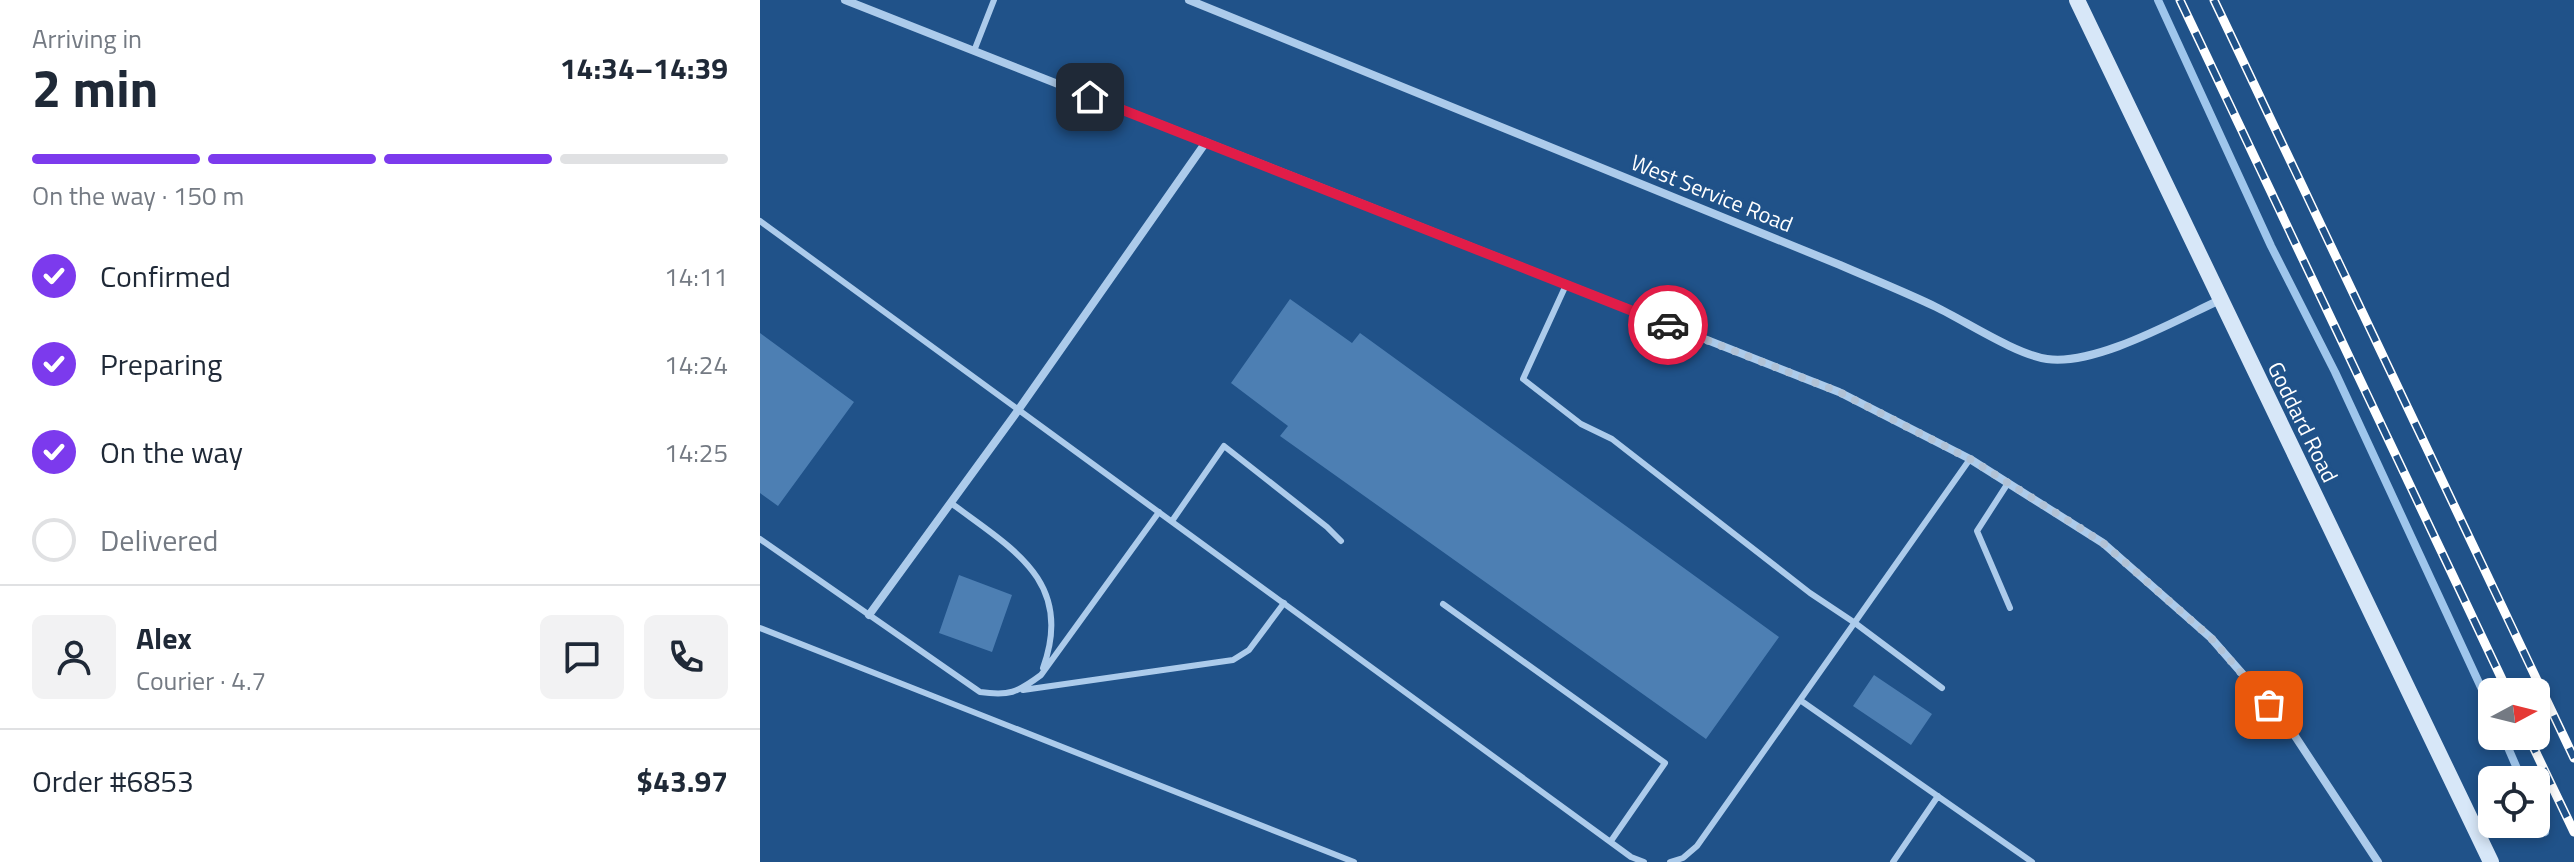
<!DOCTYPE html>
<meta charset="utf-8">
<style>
:root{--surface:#fff;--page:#f2f2f3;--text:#1f2937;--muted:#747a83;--line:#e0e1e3;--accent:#7c3aed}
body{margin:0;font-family:"Titillium Web",sans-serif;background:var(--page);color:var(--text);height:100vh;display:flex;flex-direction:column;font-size:30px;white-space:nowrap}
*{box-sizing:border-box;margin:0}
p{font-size:26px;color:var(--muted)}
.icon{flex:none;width:44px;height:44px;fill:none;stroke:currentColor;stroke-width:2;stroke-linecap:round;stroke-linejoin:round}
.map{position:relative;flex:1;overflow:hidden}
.details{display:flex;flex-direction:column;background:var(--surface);width:760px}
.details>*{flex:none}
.needle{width:52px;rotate:83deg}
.fabs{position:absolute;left:1718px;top:678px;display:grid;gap:16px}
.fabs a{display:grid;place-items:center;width:72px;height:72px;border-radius:12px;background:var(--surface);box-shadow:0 4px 12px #0003;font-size:40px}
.pin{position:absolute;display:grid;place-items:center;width:68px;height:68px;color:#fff;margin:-34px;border-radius:16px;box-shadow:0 4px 12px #0006}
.courier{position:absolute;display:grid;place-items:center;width:80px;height:80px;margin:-40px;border:6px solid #e11d48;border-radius:50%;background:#fff;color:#222;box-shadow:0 2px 10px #0007}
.summary em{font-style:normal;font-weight:700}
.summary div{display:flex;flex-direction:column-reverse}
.summary{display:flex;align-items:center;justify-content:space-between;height:136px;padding:0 32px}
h1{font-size:52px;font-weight:700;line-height:60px}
.bar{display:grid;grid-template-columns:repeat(4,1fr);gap:12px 8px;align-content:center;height:96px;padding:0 32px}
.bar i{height:10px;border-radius:6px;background:var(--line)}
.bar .current{background:var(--accent)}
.bar p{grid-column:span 4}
.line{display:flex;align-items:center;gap:20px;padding:0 32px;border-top:2px solid var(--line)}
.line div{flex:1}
.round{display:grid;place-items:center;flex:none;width:84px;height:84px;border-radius:12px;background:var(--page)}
ol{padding:0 32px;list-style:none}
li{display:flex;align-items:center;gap:24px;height:88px}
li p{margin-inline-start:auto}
li .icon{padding:8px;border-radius:50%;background:var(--accent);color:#fff;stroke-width:4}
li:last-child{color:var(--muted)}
li i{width:44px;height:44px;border:4px solid var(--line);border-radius:50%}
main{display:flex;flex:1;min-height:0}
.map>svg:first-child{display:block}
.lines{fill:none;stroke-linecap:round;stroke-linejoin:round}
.stream{stroke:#9fc6ec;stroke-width:8}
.building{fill:#4d7fb3}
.service{stroke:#accbeb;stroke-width:6}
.minor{stroke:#accbeb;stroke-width:8}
.secondary{stroke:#d7e7f8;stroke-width:16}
.rail-casing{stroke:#fff;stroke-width:9}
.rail{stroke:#205289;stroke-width:6;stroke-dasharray:18;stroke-linecap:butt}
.done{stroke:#b1c2d6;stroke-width:8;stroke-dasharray:0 14.4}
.route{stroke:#e11d48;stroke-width:10}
.labels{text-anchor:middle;stroke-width:7;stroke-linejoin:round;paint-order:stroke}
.street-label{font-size:22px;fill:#fff;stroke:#205289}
</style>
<main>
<section class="details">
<div class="summary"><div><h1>2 min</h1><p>Arriving in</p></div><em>14:34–14:39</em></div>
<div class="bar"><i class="current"></i><i class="current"></i><i class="current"></i><i></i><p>On the way · 150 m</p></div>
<ol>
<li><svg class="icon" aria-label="check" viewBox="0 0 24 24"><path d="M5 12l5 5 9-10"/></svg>Confirmed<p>14:11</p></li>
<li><svg class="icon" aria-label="check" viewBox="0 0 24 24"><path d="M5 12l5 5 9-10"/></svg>Preparing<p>14:24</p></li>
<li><svg class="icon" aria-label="check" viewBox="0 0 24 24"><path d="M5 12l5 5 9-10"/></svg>On the way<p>14:25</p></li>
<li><i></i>Delivered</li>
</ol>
<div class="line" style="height:144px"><a class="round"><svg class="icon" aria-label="person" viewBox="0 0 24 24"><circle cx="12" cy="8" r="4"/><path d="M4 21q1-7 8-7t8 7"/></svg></a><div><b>Alex</b><p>Courier · 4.7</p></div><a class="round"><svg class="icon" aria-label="chat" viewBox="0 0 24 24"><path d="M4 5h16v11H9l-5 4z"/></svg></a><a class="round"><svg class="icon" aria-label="phone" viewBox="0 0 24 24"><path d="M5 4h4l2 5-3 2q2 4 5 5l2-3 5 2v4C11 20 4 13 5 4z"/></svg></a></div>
<div class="line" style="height:104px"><div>Order #6853</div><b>$43.97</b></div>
</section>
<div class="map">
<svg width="1814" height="862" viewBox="0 0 1814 862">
<rect width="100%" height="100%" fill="#205289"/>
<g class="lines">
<!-- stream -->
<path class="stream" d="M 1398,0 L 1511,246 L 1575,372 L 1732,711
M 1743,736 L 1762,780
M 1776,812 L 1785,832"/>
</g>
<!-- building -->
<path class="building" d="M 530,299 L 592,343 L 600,333 L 1019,637 L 946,739 L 520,436 L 528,426 L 471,383 Z
M 0,333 L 94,402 L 18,506 L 0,493 Z
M 199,575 L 252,595 L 232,652 L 179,633 Z
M 1114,675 L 1172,714 L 1151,745 L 1093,706 Z"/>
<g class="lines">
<!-- service -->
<path class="service" d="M 214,51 L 234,0
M 0,221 L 871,857 L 884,862
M 806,285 L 763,379 L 821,424 L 852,439 L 1050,593 L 1095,623 L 1182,688
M 1248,483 L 1217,531 L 1250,608
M 191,503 C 251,548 315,581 283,668
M 412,521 L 464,446 L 567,527 L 581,541
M 0,539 L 220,692 C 249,696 257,693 281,675 L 399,512
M 683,604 L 905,763 L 851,841
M 0,628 L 594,862
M 263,690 L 473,660 L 489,650 L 524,603
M 1040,700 L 1272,862
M 910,862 L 923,858 L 937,846 L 1210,459
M 1133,862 L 1178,796"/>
<!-- minor -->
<path class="minor" d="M 85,0 L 1079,392 L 1210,459 L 1343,543 L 1451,638 L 1529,727 L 1618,862
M 429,0 L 1080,265 C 1112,279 1145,292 1176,307 C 1207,322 1255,354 1287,359 C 1336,366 1416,320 1460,300
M 109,615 L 259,409 L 446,142"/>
<!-- secondary -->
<path class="secondary" d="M 1317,0 L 1731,862"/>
<!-- rail casing -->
<g class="rail-casing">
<path id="rail" d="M 1420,0 L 1748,692
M 1454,0 L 1814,758
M 1768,736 L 1814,832"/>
</g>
<!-- rail -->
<use href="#rail" class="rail"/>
</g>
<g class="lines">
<!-- done -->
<path class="done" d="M 908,325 L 1079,392 L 1210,459 L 1320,528 L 1343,543 L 1451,638 L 1509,705"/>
<!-- route -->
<path class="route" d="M 330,97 L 908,325"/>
</g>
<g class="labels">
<!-- street labels -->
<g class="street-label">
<text transform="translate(952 193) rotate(22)" y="8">West Service Road</text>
<text transform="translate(1543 422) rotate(64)" y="8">Goddard Road</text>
</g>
</g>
</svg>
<div class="fabs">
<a><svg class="needle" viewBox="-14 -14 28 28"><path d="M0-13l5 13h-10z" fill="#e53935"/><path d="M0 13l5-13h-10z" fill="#747a83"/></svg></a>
<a><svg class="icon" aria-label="locate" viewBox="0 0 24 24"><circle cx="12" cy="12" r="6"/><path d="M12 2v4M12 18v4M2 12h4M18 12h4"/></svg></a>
</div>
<div class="pin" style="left:1509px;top:705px;background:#ea580c"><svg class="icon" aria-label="bag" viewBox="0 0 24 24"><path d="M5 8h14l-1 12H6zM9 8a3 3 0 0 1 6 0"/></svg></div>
<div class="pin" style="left:330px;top:97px;background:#1f2937"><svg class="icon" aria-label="home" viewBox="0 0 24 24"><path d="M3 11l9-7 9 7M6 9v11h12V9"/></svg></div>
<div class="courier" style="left:908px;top:325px"><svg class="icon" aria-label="car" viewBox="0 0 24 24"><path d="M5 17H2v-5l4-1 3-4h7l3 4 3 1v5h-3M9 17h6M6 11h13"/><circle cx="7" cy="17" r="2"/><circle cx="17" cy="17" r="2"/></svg></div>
</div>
</main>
